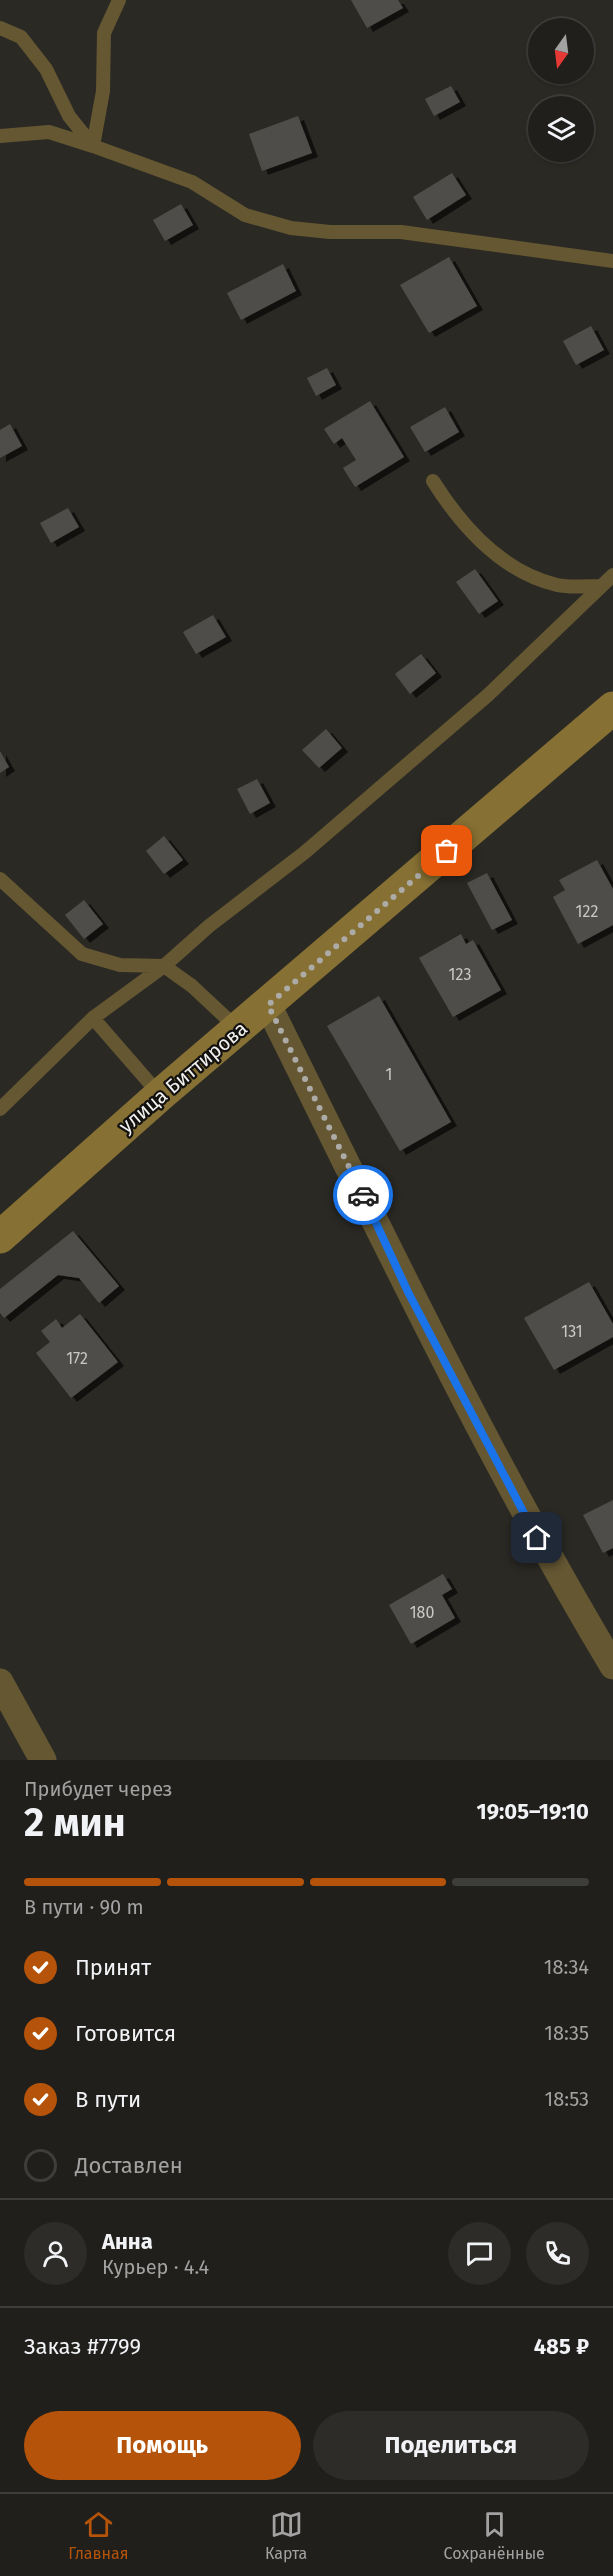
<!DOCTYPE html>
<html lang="ru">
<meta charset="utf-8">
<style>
:root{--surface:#201f1b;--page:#2d2c28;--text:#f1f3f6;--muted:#a2a2a3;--line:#3d3d3a;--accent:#b45309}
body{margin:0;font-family:"Fira Sans",sans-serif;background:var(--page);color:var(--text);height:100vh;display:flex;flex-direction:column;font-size:22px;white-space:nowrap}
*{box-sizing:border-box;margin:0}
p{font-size:20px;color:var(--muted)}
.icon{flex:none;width:33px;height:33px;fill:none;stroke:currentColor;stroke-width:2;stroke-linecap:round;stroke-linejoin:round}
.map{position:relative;height:1760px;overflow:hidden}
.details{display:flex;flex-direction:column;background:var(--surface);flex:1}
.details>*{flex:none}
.needle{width:39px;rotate:194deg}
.buttons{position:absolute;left:528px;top:18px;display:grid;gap:12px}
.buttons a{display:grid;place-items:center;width:66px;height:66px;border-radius:50%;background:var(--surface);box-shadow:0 2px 4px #0004,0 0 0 2px var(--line);font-size:30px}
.pin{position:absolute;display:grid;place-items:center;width:51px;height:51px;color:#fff;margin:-26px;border-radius:12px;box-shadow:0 3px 9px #0006}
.courier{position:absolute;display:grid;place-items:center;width:60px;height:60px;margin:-30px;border:4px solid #1a73e8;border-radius:50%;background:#fff;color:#222;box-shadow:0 2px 8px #0007}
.head em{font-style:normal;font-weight:700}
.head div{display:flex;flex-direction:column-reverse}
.head{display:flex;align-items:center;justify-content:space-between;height:102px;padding:0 24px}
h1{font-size:39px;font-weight:700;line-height:45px}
.bar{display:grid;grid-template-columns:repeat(4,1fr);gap:9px 6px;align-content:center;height:72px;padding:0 24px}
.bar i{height:8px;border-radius:4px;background:var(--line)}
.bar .current{background:var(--accent)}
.bar p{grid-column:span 4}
.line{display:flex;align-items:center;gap:15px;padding:0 24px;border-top:2px solid var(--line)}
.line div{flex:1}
.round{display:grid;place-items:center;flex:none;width:63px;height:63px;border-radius:32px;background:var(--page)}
ol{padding:0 24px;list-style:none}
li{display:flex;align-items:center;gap:18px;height:66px}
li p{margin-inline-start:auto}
li .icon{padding:6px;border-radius:50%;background:var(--accent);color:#fff;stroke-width:4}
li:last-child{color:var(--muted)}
li i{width:33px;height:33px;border:3px solid var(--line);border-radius:50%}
.button{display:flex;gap:12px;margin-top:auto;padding:12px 24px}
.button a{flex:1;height:69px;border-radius:36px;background:var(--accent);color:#fff;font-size:24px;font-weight:700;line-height:69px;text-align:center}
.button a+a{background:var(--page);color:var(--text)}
.menu{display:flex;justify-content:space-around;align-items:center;height:84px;border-top:2px solid var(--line);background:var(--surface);font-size:16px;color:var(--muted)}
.menu a{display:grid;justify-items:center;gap:3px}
.menu .current{color:var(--accent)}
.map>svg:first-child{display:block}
.building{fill:#4f4e49;filter:url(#shadow)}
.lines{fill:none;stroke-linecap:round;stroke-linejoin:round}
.lane{stroke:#645732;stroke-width:14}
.street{stroke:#645732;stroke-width:27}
.secondary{stroke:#867033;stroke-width:33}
.done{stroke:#acaba7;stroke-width:6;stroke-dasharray:0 10.8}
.route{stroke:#1a73e8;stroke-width:8}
.labels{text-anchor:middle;stroke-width:4.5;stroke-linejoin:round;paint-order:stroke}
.number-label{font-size:16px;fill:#c9c8c5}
.street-label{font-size:20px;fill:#f2f1ee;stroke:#12110f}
</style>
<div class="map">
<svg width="613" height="1760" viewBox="0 0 613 1760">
<defs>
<filter id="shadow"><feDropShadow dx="6" dy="4" stdDeviation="0" flood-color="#0009"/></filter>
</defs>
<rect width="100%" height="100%" fill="#2a2924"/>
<!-- building -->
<path class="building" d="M 351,0 L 398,0 L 403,8 L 367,28 Z
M 451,86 L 460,102 L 434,116 L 425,99 Z
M 298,116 L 312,153 L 262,171 L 249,134 Z
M 452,173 L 466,195 L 427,220 L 413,197 Z
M 181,204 L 193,225 L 165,241 L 153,220 Z
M 449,257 L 477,306 L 429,333 L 400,285 Z
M 283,264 L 296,291 L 241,320 L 227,293 Z
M 591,326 L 604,350 L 576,365 L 563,341 Z
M 327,368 L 336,385 L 316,396 L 307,378 Z
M 370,401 L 404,457 L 355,487 L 343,468 L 356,460 L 342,438 L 334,444 L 324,429 Z
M 445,407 L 459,432 L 425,452 L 410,427 Z
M 10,424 L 22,446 L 0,458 L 0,430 Z
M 68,508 L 79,527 L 51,543 L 40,523 Z
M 475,569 L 498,601 L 479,614 L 456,582 Z
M 213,615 L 226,637 L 196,654 L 183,632 Z
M 421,654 L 436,673 L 410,694 L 395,674 Z
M 326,729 L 342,748 L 319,768 L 302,750 Z
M 0,751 L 9,767 L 0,773 Z
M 257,779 L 270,803 L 250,814 L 237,789 Z
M 164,836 L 183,860 L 164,874 L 146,851 Z
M 597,860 L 613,889 L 613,925 L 578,944 L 553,897 L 565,890 L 559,880 Z
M 487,873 L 512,920 L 492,930 L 467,883 Z
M 84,900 L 103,924 L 84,939 L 65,915 Z
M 461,934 L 466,944 L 473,940 L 501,990 L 453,1017 L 419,958 Z
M 379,996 L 451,1122 L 400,1151 L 327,1026 Z
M 73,1231 L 119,1286 L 99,1303 L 79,1278 L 58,1275 L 4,1318 L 0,1313 L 0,1289 Z
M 589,1282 L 613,1324 L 613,1337 L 554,1370 L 524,1318 Z
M 80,1314 L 118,1362 L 71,1398 L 36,1353 L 50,1342 L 41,1331 L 56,1319 L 62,1328 Z
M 613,1500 L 613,1548 L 603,1553 L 583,1515 Z
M 443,1574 L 452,1589 L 442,1595 L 455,1618 L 411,1644 L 389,1605 Z"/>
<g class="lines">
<!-- lane -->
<path class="lane" d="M 0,28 L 21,37 L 46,69 L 69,116 L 93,146
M 0,136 L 49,132 L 93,146 L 192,182 L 245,215 L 291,228 L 330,232 L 401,232 L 613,261
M 93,146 L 103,91 L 104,33 L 119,0
M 433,481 C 462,527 502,572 557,585 C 571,588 586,586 599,586
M 0,879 L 82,954 L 120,965 L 164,966 L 192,986 L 238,1029
M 93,1018 L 160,1095
M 0,1109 L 93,1018 L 164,966 L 209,926 L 304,853 L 488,695 L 613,575"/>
<!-- street -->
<path class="street" d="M 268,1005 C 379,1228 485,1453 613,1666
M 0,1682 L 43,1760"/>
<!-- secondary -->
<path class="secondary" d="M 0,1237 L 160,1095 L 613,708"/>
</g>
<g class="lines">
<!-- done -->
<path class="done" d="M 363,1195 L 268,1005 L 447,851"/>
<!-- route -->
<path class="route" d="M 363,1195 L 408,1292 L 537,1538"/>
</g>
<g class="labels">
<!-- number labels -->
<g class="number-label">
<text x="587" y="917">122</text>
<text x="460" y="980">123</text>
<text x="389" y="1080">1</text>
<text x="572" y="1337">131</text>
<text x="77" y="1364">172</text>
<text x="422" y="1618">180</text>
</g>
<!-- street labels -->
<g class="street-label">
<text transform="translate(183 1077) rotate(-40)" y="7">улица Биттирова</text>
</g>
</g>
</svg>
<div class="buttons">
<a><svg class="needle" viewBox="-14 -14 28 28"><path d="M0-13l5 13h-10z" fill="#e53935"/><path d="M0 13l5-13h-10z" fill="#a2a2a3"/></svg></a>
<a><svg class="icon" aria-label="layers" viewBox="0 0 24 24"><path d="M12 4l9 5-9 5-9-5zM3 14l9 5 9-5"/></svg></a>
</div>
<div class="pin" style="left:447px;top:851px;background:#ea580c"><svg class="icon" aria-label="bag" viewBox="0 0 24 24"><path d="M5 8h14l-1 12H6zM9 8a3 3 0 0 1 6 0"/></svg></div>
<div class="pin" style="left:537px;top:1538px;background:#1f2937"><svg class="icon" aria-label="home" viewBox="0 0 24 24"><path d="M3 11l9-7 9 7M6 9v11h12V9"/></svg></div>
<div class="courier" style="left:363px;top:1195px"><svg class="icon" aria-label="car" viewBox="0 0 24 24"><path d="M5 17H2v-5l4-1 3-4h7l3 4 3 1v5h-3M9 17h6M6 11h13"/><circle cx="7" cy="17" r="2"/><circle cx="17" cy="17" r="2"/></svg></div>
</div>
<section class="details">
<div class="head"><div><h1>2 мин</h1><p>Прибудет через</p></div><em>19:05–19:10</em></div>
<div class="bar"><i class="current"></i><i class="current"></i><i class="current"></i><i></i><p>В пути · 90 m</p></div>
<ol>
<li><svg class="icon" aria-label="check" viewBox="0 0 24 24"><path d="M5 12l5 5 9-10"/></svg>Принят<p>18:34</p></li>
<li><svg class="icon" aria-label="check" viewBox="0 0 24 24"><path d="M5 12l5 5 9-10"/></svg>Готовится<p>18:35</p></li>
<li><svg class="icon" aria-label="check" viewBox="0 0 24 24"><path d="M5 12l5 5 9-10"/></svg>В пути<p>18:53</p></li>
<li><i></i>Доставлен</li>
</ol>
<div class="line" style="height:108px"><a class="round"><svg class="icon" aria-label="person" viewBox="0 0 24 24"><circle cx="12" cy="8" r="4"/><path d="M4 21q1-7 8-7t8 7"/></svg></a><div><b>Анна</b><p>Курьер · 4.4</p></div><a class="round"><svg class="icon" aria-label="chat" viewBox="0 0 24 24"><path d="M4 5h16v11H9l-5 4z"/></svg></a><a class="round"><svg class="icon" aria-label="phone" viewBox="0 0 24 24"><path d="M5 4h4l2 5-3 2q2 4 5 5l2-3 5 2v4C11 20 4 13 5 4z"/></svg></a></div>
<div class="line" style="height:78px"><div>Заказ #7799</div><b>485 ₽</b></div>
<div class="button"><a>Помощь</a><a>Поделиться</a></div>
</section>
<nav class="menu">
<a class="current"><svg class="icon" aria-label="home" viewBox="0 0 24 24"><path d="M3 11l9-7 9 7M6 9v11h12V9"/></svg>Главная</a>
<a><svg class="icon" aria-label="map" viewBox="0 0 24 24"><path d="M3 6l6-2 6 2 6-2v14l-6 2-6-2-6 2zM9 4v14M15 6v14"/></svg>Карта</a>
<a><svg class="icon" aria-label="saved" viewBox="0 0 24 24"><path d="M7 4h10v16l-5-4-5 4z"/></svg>Сохранённые</a>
</nav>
